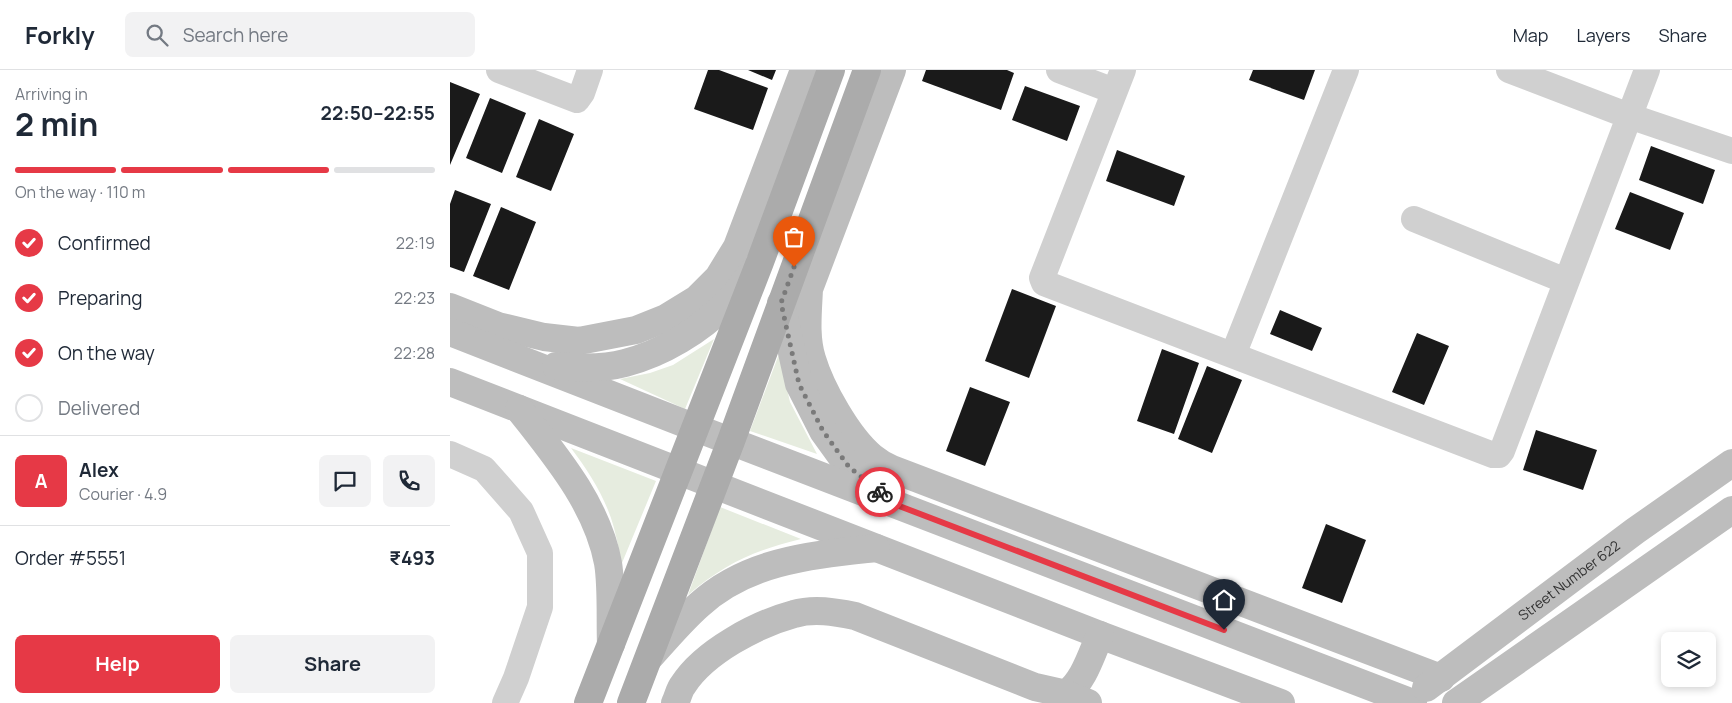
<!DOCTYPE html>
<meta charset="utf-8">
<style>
:root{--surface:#fff;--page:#f2f2f3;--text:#1f2937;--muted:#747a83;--line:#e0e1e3;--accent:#e63946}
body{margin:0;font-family:Manrope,sans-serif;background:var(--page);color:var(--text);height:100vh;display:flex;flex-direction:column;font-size:19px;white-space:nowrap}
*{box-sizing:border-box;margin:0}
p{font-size:16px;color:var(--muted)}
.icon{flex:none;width:28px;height:28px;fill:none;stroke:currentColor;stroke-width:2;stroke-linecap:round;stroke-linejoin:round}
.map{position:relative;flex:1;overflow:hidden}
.side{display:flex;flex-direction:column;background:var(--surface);width:450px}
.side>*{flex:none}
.fabs{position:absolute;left:1211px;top:562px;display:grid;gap:10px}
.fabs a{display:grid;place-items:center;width:55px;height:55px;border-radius:8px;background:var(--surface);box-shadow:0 2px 8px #0003;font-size:25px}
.pin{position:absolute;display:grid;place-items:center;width:42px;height:42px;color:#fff;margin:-51px -21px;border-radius:50% 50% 50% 0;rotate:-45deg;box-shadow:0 0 5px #0007}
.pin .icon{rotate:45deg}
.courier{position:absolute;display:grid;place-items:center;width:50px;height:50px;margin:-25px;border:4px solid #e63946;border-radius:50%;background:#fff;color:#222;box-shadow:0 1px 6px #0007}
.summary em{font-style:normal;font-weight:700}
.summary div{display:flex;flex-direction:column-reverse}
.summary{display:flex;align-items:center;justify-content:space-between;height:85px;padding:0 15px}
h1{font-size:32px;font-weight:700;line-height:38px}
.bar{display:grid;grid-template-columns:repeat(4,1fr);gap:8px 5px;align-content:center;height:60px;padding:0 15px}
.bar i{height:6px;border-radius:4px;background:var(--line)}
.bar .on{background:var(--accent)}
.bar p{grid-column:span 4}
.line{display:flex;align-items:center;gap:12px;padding:0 15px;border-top:1px solid var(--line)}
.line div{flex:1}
.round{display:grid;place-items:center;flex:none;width:52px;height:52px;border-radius:8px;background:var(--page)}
ol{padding:0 15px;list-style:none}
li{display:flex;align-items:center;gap:15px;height:55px}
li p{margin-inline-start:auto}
li .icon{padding:5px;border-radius:50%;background:var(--accent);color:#fff;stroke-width:4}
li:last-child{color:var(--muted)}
li i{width:28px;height:28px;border:2px solid var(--line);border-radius:50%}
.button{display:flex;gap:10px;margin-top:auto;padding:10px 15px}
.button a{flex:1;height:58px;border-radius:8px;background:var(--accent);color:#fff;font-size:20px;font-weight:700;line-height:58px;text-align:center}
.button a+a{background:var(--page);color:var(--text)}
header{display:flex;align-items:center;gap:30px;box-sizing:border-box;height:70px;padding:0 25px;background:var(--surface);border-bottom:1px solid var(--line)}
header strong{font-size:24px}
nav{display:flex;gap:28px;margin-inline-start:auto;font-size:18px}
.search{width:350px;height:45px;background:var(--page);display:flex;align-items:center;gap:12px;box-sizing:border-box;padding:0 18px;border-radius:8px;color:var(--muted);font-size:19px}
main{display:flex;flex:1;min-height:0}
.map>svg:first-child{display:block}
.green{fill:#e6ecdf}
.building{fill:#1a1a1a}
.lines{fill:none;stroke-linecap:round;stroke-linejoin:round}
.street{stroke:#d0d0d0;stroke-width:26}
.secondary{stroke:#bdbdbd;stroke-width:28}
.primary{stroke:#ababab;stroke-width:28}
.done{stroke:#7a7a7a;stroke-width:5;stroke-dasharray:0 9}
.route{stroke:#e63946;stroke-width:6}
.labels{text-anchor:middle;stroke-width:5;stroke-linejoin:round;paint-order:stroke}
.street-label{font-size:14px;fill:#333;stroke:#fff}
</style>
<header>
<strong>Forkly</strong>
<div class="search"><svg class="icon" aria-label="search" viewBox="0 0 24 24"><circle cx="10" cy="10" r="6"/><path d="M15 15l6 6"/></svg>Search here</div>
<nav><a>Map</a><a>Layers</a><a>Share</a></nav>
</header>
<main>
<section class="side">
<div class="summary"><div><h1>2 min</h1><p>Arriving in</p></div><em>22:50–22:55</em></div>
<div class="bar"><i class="on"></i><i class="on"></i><i class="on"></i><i></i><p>On the way · 110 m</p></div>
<ol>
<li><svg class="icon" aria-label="check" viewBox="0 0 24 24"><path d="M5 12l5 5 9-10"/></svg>Confirmed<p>22:19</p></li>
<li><svg class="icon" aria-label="check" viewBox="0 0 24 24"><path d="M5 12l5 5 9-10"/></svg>Preparing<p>22:23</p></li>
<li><svg class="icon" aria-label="check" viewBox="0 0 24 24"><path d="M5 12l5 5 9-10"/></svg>On the way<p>22:28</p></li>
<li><i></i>Delivered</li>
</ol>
<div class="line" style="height:90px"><b class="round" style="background:var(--accent);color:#fff">A</b><div><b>Alex</b><p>Courier · 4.9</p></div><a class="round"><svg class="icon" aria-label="chat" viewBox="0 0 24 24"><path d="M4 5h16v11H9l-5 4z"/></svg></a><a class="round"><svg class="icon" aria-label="phone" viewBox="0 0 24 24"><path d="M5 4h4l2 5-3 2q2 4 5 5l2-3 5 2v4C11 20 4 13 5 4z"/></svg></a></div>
<div class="line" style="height:65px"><div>Order #5551</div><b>₹493</b></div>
<div class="button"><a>Help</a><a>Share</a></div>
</section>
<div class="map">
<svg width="1282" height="633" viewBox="0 0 1282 633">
<rect width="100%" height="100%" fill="#fff"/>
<!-- green -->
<path class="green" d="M 264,269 L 235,339 L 170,309 L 200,303 L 223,295 Z
M 329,284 L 340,332 L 367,384 L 300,361 Z
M 121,378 L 206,411 L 172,493 C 169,481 167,469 164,458 C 156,428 139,402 121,378 Z
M 270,437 L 351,469 C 303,481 276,493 238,525 Z"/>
<!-- building -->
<path class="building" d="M 258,0 L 269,0 L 318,18 L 303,60 L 244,39 Z
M 298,0 L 326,0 L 322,10 Z
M 476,0 L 557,0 L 564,3 L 551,40 L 472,11 Z
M 803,0 L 865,0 L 854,30 L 799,10 Z
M 0,12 L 30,24 L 0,95 Z
M 575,16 L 630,36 L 617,71 L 562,50 Z
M 40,28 L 76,43 L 52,103 L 16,88 Z
M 89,49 L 124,64 L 101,121 L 66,107 Z
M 1201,76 L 1265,100 L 1253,134 L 1189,110 Z
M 667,80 L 735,106 L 724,136 L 656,111 Z
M 5,120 L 41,134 L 14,202 L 0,197 L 0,134 Z
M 1180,122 L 1234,143 L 1220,180 L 1165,159 Z
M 51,137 L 86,152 L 59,220 L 23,206 Z
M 562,219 L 606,236 L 579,308 L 535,291 Z
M 830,240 L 872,258 L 862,281 L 820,264 Z
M 967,263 L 999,276 L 974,335 L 942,322 Z
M 712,279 L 749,293 L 724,364 L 687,351 Z
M 757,296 L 792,310 L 762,383 L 728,369 Z
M 520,317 L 560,332 L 535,396 L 496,381 Z
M 1086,360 L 1147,380 L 1133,420 L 1073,400 Z
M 876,454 L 916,470 L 892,533 L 852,518 Z"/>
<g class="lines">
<!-- street -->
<path class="street" d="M 49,0 L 127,30 L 132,23 L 140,0
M 609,0 L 664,21
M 673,0 L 592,208 L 594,213 L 1043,385 L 1049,385 L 1052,381 L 1197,0
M 1059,0 L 1179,46 L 1282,81
M 964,149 L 1116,211
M 783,285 L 896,0
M 0,384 L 34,399 L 71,441 L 90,483 L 90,537 L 66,608 L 55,633"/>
<!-- secondary -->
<g class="secondary">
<path d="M 442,0 L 359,219 C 358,242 355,267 362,289 C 371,319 398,367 422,387 C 428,392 435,396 442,399 L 991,608"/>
<path d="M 331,233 L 349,314 L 373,361 L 399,397 L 427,420"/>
<path d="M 0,237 L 48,256 L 94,267 L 129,271 L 186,260 L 216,248 L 247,229 L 268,208 L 287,177 L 354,0"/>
<path d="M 0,262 L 246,358 L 963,633"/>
<path d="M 106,296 C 128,298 153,299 175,293 C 213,283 249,261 277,233 C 287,223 295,211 304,200"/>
<path d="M 0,312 L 650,565 L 831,633"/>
<path d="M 69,339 C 105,385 147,434 158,493 C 162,517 160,550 161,574"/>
<path d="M 199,588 C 215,570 231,551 249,535 C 298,490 363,485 426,478"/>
<path id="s1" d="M 976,618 L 1185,461 L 1282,393"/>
<path d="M 616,624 C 634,611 641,585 650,565"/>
<path d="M 225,633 C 228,627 229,620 233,615 C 254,582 307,554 344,544 C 364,538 385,542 405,546 L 585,617 L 616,624 L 638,633"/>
<path d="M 1006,633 L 1282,440"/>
</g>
<!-- primary -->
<path class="primary" d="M 138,633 L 310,192 L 381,0
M 181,633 L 281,371 L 417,0"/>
</g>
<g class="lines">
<!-- done -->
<path class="done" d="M 344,197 L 331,233 L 349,314 L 373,361 L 399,397 L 430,422"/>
<!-- route -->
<path class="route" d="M 430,422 L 444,434 L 774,560"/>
</g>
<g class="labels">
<!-- street labels -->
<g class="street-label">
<text dy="5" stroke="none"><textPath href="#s1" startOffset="179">Street Number 622</textPath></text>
</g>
</g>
</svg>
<div class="fabs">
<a><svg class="icon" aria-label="layers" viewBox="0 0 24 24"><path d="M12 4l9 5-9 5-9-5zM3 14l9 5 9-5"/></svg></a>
</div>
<div class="pin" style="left:344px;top:197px;background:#ea580c"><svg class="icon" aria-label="bag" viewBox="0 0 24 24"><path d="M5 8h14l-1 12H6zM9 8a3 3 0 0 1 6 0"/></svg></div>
<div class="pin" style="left:774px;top:560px;background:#1f2937"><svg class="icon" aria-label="home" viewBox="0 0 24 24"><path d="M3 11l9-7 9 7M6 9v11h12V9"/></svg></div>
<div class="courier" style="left:430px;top:422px"><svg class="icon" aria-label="bike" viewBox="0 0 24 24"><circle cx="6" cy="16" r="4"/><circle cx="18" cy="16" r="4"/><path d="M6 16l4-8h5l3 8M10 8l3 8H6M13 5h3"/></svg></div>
</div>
</main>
